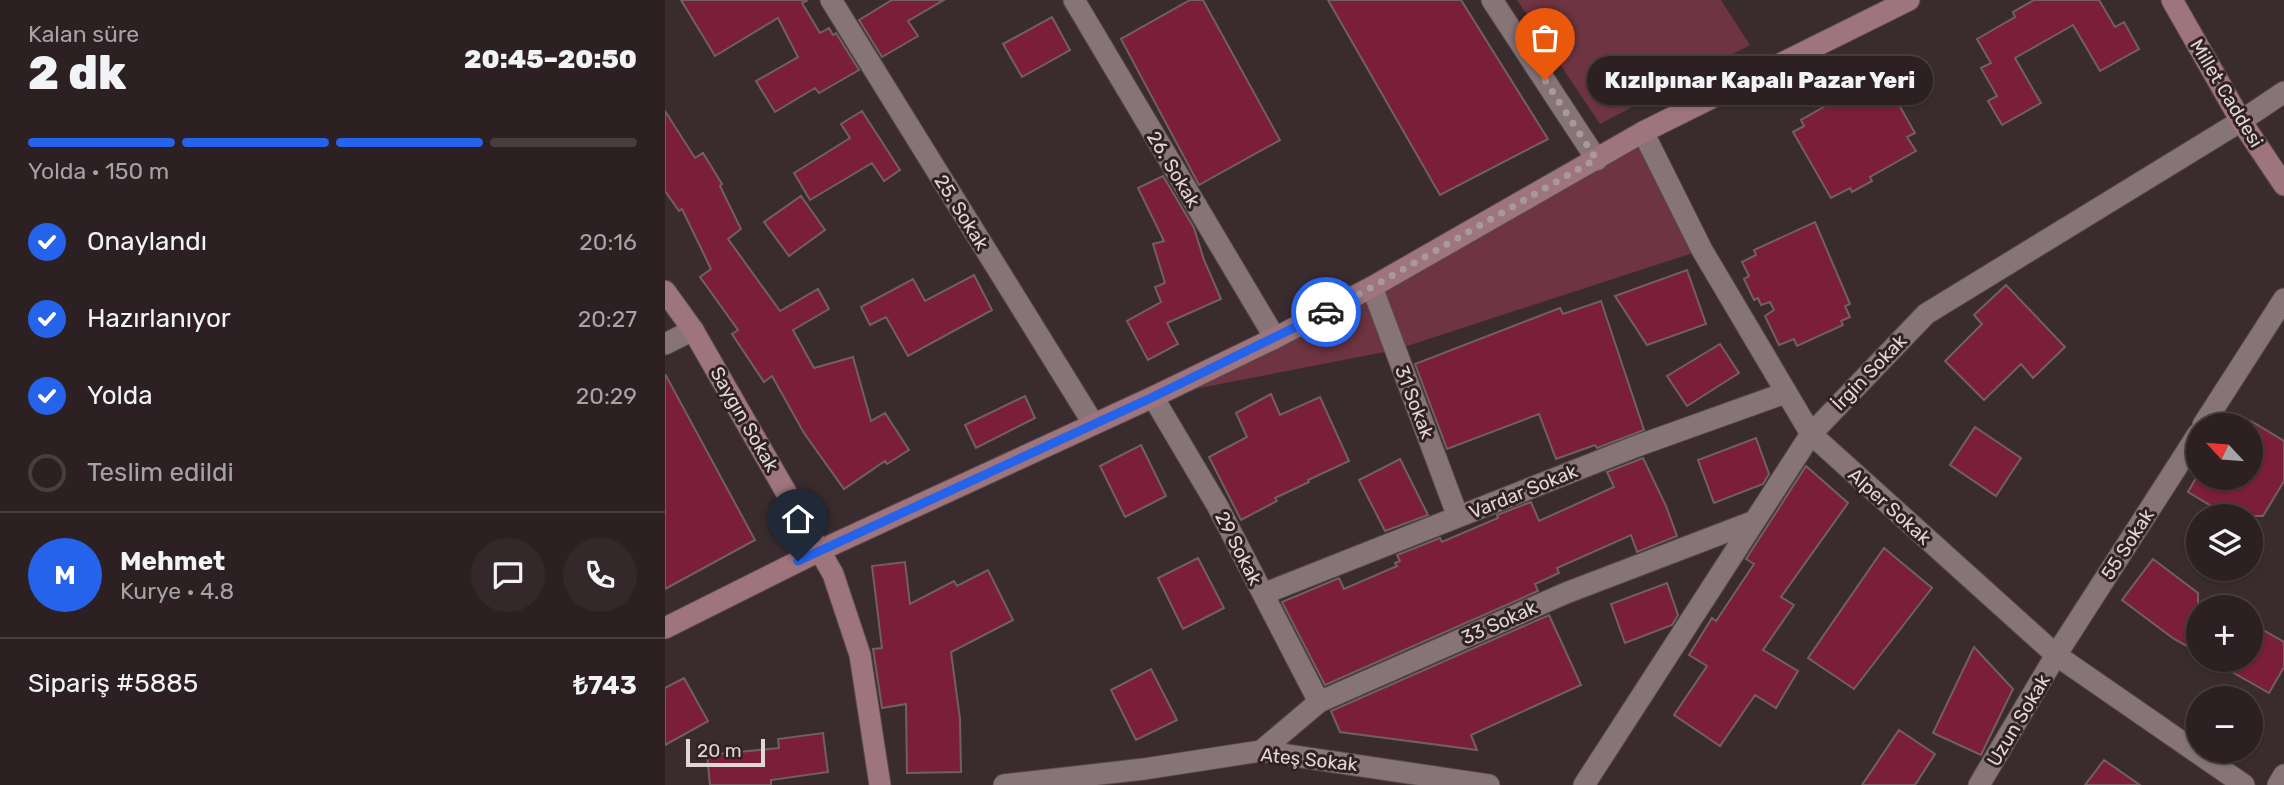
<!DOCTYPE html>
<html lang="tr">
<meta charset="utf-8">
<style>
:root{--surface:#2c2022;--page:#34282a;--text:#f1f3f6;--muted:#a6a3a5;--line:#483e40;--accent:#2563eb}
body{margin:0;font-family:Rubik,sans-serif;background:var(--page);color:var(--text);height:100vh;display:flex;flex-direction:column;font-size:26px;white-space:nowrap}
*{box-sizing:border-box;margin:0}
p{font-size:23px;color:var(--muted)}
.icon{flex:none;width:38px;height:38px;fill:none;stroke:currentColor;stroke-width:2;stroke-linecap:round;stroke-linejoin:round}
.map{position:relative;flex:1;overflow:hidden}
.details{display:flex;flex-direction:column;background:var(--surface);width:665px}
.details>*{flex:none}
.needle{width:46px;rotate:296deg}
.buttons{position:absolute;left:1521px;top:413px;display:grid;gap:14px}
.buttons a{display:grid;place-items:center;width:77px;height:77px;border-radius:50%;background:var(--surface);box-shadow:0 2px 5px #0004,0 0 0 2px var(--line);font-size:35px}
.scale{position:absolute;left:21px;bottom:18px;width:79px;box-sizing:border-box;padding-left:7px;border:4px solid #e0d6d7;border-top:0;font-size:19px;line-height:24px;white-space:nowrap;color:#e0d6d7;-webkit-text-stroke:5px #302224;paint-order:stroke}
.pin{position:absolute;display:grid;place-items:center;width:60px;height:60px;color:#fff;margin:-72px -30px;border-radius:50% 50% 50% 0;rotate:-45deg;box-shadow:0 0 7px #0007}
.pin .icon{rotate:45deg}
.courier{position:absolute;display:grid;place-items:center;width:70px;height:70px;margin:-35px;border:5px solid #2563eb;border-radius:50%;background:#fff;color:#222;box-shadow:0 2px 9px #0007}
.bubble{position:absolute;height:49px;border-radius:24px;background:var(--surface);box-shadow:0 2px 5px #0004,0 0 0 2px var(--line);font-size:23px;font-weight:800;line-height:49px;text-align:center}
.headline em{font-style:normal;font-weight:800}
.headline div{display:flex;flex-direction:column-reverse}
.headline{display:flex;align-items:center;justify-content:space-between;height:119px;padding:0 28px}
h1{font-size:46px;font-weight:800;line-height:52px}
.bar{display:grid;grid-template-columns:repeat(4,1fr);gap:10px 7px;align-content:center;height:84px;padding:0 28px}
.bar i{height:9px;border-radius:5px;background:var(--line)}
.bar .selected{background:var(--accent)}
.bar p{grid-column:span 4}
.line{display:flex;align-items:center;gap:18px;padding:0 28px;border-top:2px solid var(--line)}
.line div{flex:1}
.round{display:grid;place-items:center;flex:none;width:74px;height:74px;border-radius:37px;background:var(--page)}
ol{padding:0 28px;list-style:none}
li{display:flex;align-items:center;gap:21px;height:77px}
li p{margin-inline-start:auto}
li .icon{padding:7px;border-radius:50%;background:var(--accent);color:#fff;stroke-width:4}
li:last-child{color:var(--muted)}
li i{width:38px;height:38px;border:4px solid var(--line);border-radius:50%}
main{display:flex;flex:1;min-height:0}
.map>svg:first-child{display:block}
.green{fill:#6e3442}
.building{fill:#7b1e3a;stroke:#716062;stroke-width:2}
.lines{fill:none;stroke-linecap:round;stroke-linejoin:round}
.street-casing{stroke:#564a4c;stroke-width:23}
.secondary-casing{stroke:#564a4c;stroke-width:23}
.street{stroke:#867477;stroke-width:21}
.secondary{stroke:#9e747d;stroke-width:21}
.done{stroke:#a69a9c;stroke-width:7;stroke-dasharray:0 12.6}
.route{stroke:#2563eb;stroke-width:9}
.labels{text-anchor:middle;stroke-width:6;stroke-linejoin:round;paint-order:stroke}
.street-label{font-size:19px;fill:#e0d6d7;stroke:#302224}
</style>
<main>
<section class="details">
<div class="headline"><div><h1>2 dk</h1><p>Kalan süre</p></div><em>20:45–20:50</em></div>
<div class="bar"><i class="selected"></i><i class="selected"></i><i class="selected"></i><i></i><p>Yolda · 150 m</p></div>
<ol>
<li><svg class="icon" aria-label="check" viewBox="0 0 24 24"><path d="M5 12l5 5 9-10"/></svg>Onaylandı<p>20:16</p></li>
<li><svg class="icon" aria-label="check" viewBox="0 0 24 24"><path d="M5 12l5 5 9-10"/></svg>Hazırlanıyor<p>20:27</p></li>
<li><svg class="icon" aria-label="check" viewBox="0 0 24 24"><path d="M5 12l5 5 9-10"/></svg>Yolda<p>20:29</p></li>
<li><i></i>Teslim edildi</li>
</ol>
<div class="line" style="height:126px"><b class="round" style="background:var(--accent);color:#fff">M</b><div><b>Mehmet</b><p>Kurye · 4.8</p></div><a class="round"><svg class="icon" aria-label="chat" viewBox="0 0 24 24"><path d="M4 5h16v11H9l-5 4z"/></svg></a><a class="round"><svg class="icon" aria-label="phone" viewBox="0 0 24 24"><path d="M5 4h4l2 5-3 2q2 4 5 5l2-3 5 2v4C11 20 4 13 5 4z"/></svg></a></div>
<div class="line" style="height:91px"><div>Sipariş #5885</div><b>₺743</b></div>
</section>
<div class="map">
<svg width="1619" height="785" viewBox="0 0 1619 785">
<rect width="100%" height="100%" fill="#3a2b2e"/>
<!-- green -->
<path class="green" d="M 852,0 L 1056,0 L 1085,45 L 935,124 Z
M 978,132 L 1037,250 L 730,350 L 488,397 Z"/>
<!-- building -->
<path class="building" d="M 16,0 L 143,0 L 137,3 L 155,33 L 164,28 L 168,35 L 171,33 L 194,70 L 154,93 L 150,88 L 110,112 L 91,81 L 133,57 L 113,18 L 50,56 Z
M 227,0 L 279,0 L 243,21 L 253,36 L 217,57 L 194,20 Z
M 525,0 L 538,0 L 615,140 L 534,185 L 456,39 Z
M 663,0 L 796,0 L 883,139 L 775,195 Z
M 1369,0 L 1434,0 L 1450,27 L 1459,22 L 1474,49 L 1435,71 L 1408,25 L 1350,58 L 1376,103 L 1337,125 L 1323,101 L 1332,96 L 1316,68 L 1326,63 L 1312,39 L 1350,17 L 1348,12 Z
M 387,17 L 405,50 L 357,77 L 338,44 Z
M 1216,83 L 1221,91 L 1225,89 L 1250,133 L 1242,137 L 1251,151 L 1205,177 L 1207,181 L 1187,192 L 1185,188 L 1166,198 L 1128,132 L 1139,126 L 1136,120 L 1164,104 L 1165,106 L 1203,84 L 1206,89 Z
M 0,111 L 30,158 L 38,153 L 57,184 L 55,186 L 76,229 L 63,239 L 115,311 L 153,289 L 164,309 L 128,330 L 149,368 L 188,357 L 206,421 L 220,413 L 244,450 L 222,464 L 220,461 L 179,489 L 139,433 L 107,376 L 99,382 L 67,334 L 73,330 L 35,277 L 46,269 L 17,209 L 14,211 L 0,191 Z
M 197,111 L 235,170 L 219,181 L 207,163 L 145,200 L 129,173 L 185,138 L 176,124 Z
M 498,176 L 529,228 L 539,260 L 556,299 L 502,323 L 513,344 L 483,360 L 462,321 L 496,302 L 490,287 L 500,283 L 488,244 L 499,241 L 473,188 Z
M 136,196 L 160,230 L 124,256 L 99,222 Z
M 1150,222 L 1185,304 L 1180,306 L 1185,317 L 1176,321 L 1178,325 L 1132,346 L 1129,339 L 1114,345 L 1100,316 L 1109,310 L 1105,302 L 1096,305 L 1093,298 L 1089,300 L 1079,279 L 1084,276 L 1077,262 L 1091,255 L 1089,250 Z
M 1022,270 L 1041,324 L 982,345 L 950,296 Z
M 309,275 L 327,310 L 243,356 L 221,317 L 205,325 L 196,307 L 248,279 L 260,301 Z
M 1341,285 L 1400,347 L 1368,378 L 1356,364 L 1319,400 L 1280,361 L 1317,324 L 1309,315 Z
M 936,301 L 979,430 L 932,448 L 930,445 L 891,459 L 874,414 L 782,449 L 750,364 L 895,308 L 898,314 Z
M 1055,344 L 1074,373 L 1022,406 L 1002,376 Z
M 0,374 L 90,540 L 0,589 Z
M 606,394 L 615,415 L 655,397 L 684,461 L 643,480 L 644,482 L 610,498 L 612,501 L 576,520 L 544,457 L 582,437 L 571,413 Z
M 360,396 L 370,418 L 311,448 L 300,425 Z
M 1586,421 L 1619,441 L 1619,481 L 1598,516 L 1563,516 L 1523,492 L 1531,478 L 1586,478 Z
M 1310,427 L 1356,458 L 1331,496 L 1285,465 Z
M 1091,438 L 1104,474 L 1098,484 L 1049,503 L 1033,460 Z
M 476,445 L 501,496 L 460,517 L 435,466 Z
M 978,458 L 1001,506 L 1012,536 L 972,552 L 966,535 L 892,568 L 894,573 L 870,584 L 873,591 L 660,685 L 617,602 L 674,578 L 679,589 L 732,566 L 730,563 L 735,561 L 732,555 L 775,538 L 777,542 L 833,518 L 832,515 L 866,502 L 874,521 L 949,487 L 942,472 Z
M 735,459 L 763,515 L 720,531 L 694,480 Z
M 1141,466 L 1183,503 L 1116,597 L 1129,605 L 1098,650 L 1133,671 L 1111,708 L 1090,695 L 1055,746 L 1009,715 L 1042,666 L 1024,655 L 1047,618 L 1051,621 L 1089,564 L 1081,559 Z
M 1219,548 L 1267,588 L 1189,689 L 1143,658 Z
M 533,558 L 559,608 L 518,629 L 493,578 Z
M 1488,559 L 1533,593 L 1533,652 L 1509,639 L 1457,600 Z
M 240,562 L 245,604 L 289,581 L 292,586 L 323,570 L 348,620 L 286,652 L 295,719 L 296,772 L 242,773 L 241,704 L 217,708 L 208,649 L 217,648 L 207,566 Z
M 1002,583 L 1013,615 L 1007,625 L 960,643 L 946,604 Z
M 884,615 L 916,685 L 806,735 L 812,750 L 675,732 L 666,711 Z
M 1586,623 L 1619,642 L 1619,667 L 1604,693 L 1546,660 L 1586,660 Z
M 1309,647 L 1348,689 L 1316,755 L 1268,733 Z
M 486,669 L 512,720 L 471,740 L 446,690 Z
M 19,678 L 43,721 L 0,745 L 0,688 Z
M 1234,730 L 1270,754 L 1250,785 L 1197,785 Z
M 158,733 L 163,772 L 106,780 L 106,785 L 45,785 L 42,755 L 114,748 L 113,739 Z
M 1439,760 L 1475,785 L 1420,785 Z"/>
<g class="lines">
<!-- street casing -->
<g class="street-casing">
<path id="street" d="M 166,0 L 428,423
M 409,0 L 610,338
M 827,0 L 932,160
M 978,132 L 1037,250 L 1146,434 L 1391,655 L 1579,785
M 707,287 L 793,517
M 0,344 L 28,330
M 488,397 L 552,505 L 654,702
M 1538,425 L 1619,299
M 598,594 L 972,446 L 1120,393
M 596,751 L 654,702 L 901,593 L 1087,522
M 339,785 L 479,769 L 596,751 L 824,785
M 919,785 L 1146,434 L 1261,314 L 1576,121 L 1619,92
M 1314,785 L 1391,655 L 1533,434
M 1613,785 L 1619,775"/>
</g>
<!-- secondary casing -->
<g class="secondary-casing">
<path id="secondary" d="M 1507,0 L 1576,121 L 1619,185
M 0,291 L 28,330 L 168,574 L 195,655 L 215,785
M 0,628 L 156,550 L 488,397 L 610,338 L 707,287 L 978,132 L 1244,0"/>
</g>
<!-- street -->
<use href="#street" class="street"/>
<!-- secondary -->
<use href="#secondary" class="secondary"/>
</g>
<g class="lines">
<!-- done -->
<path class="done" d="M 661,312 L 707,287 L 931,159 L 880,80"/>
<!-- route -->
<path class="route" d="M 133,561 L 488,397 L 661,312"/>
</g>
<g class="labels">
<!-- street labels -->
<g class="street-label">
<text transform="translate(1562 93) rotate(59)" y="7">Millet Caddesi</text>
<text transform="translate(509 169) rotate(59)" y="7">26. Sokak</text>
<text transform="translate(297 212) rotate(58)" y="7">25. Sokak</text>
<text transform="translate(1204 372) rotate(-46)" y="7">İrgin Sokak</text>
<text transform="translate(750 402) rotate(69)" y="7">31 Sokak</text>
<text transform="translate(80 419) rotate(60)" y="7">Saygın Sokak</text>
<text transform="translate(858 491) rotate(-22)" y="7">Vardar Sokak</text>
<text transform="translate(1225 506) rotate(42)" y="7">Alper Sokak</text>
<text transform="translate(1462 544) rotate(-57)" y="7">55 Sokak</text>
<text transform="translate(574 548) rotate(63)" y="7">29 Sokak</text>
<text transform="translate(834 622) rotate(-24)" y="7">33 Sokak</text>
<text transform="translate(1353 720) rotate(-59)" y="7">Uzun Sokak</text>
<text transform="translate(644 759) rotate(6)" y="7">Ateş Sokak</text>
</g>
</g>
</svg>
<div class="buttons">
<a><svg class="needle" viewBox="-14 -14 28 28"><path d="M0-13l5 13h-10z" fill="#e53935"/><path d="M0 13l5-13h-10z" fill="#a6a3a5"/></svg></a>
<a><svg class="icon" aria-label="layers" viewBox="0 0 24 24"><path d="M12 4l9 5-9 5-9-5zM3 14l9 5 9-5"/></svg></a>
<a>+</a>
<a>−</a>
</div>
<div class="scale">20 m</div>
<div class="pin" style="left:880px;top:80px;background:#ea580c"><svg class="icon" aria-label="bag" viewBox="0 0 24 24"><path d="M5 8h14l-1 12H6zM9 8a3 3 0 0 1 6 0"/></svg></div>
<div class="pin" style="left:133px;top:561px;background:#1f2937"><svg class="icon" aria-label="home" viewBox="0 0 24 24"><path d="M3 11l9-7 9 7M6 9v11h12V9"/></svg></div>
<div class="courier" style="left:661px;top:312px"><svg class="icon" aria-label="car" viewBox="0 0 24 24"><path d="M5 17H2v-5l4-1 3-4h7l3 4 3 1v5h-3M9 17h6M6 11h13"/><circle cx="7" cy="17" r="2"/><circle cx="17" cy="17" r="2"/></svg></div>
<div class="bubble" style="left:922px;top:56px;width:346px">Kızılpınar Kapalı Pazar Yeri</div>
</div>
</main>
